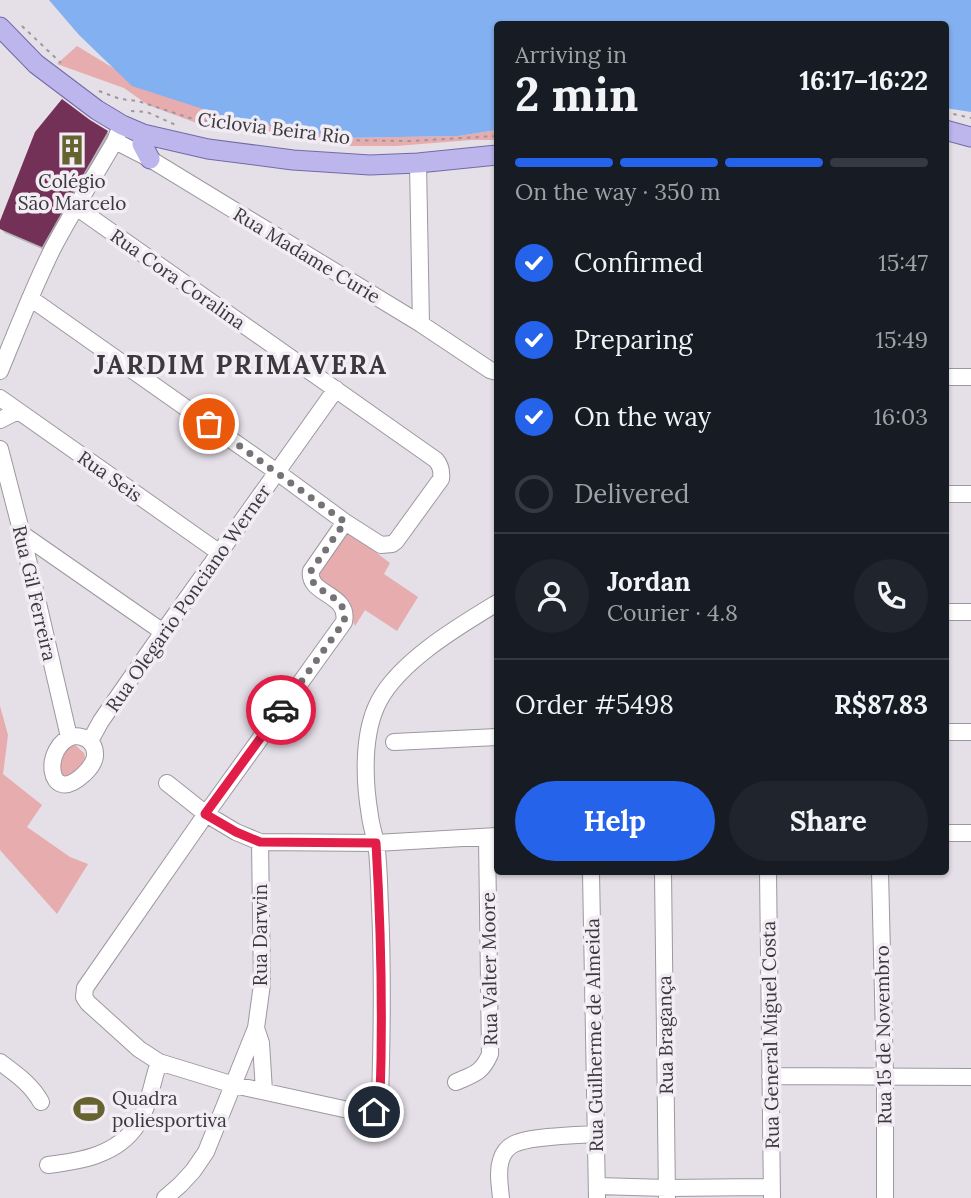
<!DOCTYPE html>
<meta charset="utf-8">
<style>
:root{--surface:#171b24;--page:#20242c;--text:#f1f3f6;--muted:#9ea1a6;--line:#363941;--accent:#2563eb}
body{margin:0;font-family:Lora,serif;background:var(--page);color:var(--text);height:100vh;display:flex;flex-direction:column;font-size:26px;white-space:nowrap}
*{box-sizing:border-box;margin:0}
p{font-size:23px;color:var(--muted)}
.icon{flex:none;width:38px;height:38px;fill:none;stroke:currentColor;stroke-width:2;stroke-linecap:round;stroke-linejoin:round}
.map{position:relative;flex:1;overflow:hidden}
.panel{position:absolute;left:494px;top:21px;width:455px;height:854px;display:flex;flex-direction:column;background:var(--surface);border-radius:7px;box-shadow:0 2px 5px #0004}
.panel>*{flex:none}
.pin{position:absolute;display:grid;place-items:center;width:60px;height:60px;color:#fff;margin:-30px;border:4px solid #fff;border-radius:50%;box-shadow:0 2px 7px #0007}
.courier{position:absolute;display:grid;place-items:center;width:70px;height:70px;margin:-35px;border:5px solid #e11d48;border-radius:50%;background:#fff;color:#222;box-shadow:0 2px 9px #0007}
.headline em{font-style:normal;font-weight:700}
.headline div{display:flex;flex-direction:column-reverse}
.headline{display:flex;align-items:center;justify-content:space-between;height:119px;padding:0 21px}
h1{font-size:46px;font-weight:700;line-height:52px}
.bar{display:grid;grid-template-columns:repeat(4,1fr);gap:10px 7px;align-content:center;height:84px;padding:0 21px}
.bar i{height:9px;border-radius:5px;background:var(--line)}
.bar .active{background:var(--accent)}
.bar p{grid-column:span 4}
.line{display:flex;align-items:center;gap:18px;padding:0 21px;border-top:2px solid var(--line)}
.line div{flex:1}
.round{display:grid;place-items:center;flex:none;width:74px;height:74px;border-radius:37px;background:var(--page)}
ol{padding:0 21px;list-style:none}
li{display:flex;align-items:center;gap:21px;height:77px}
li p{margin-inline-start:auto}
li .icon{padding:7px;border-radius:50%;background:var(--accent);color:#fff;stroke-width:4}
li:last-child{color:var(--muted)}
li i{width:38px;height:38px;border:4px solid var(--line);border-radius:50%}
.action{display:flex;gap:14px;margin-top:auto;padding:14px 21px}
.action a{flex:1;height:80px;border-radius:42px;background:var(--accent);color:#fff;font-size:28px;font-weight:700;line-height:80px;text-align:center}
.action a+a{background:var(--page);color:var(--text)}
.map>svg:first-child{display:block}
.green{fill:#e6acae}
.water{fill:#83b0f0}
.shadow{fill:#0003}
.building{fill:#733158}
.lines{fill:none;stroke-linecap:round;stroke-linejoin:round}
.minor-casing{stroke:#9d989f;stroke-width:18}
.major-casing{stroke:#726aa7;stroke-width:21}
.path{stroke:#9c989e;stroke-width:2;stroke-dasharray:3.5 5;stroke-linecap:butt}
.minor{stroke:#fff;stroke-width:16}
.major{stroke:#bcb6ed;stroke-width:19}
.done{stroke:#767378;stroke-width:7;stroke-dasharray:0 12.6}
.route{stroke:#e11d48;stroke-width:9}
.labels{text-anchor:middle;stroke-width:7;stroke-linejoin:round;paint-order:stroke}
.street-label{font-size:19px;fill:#3b393c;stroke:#f2ecf4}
.poi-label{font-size:19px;fill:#3b393c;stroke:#f2ecf4}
.district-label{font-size:26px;font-weight:bold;letter-spacing:2px;fill:#3b393c;stroke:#f2ecf4}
</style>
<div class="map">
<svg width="971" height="1198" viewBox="0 0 971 1198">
<rect width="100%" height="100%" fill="#e5dfe7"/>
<!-- green -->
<path class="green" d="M 77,46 L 128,77 L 194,97 L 240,120 L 341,138 L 458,136 L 497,130 L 497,140 L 471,140 L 396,146 L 340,146 L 213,129 L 148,105 L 124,88 L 57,64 Z
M 349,532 L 390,563 L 384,574 L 418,597 L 397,631 L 365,610 L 355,626 C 346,603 327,595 317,575 Z
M 0,706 L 8,735 L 3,774 L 42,805 L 27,827 L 70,857 L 88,864 L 57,914 L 0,850 Z
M 75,745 L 84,753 L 86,761 L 70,782 L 56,771 L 65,749 Z"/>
<!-- water -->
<path class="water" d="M 49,0 L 971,0 L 971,112 L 945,108 L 945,24 L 497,24 L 497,130 L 458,136 L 341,138 L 237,120 L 132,86 L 79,35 Z"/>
<!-- shadow -->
<path class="shadow" d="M 107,132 L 112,137 L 47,251 L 5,233 L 0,228 L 0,226 Z"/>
<!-- building -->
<path class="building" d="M 62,99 L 90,120 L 108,131 L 42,247 L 0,229 L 0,221 L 35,132 Z"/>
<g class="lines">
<!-- minor casing -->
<g class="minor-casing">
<path id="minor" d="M 115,141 L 150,159 L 421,324 L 490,370 L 497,372
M 418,163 L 421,324
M 30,298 L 277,472 L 345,522 L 381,545 L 392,544 L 396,541 L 441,479 C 442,471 441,466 436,460 L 76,207
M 0,371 C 17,330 33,288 53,248 C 72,212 94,177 115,141 L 118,133
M 945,377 L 971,377
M 0,398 L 220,553
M 0,420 L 18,411
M 0,449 L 22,534 L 69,737
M 945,494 L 971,494
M 345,522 L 311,571 C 307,595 350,593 344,622 L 206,814 L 85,988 L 84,997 L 88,1003 L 139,1049 L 159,1062 L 234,1085 L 362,1113 L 370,1114 L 378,1107 L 380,1099 C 382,1035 383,971 380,907 C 379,886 379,863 376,843 C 374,834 371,825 370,816 C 364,781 362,733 379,701 C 400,661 459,626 497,603
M 22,534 L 163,632
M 945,612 L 971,612
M 945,732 L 971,732
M 74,736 C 86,736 96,743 95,756 C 94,764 89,769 84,774 C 47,809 41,745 74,736 Z
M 90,741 L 101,721 L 163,632 L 336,389
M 394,742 L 497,737
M 167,783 L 206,814 L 236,832 L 260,842 L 376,843 L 497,836
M 945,833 L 971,833
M 591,872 L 597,1198
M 663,872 L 667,1198
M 768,872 L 772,1198
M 880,872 L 885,1076 L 885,1198
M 256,1028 L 261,1043 L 264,1091
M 0,1062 C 16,1074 31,1084 41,1102
M 770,1076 L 971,1077
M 456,1082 C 474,1074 482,1073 490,1054 L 487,837
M 48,1165 C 81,1161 117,1155 137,1125 C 149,1107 152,1082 159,1062
M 597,1186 L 667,1188 L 772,1187
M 165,1198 L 180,1185 L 193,1171 L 206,1152 L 256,1028 L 262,984 L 260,842
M 501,1198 C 500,1186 497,1172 501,1160 C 503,1153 508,1147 514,1144 C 530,1136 577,1135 596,1134"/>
</g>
<!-- major casing -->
<g class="major-casing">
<path id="major" d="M 0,27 L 36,64 L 97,110 L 122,125 L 143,134 L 208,149 L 293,160 L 370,165 L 418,163 L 497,155
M 945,130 L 971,137
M 143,134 L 142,144 L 150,159"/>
</g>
<!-- path -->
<path class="path" d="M 22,26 L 61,63
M 99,91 L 120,99 L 138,101 L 190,118 L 325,140 L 413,141 L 497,136
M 131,111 L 147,112 L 178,126
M 945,112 L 971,118"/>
<!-- minor -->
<use href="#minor" class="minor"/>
<!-- major -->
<use href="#major" class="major"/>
</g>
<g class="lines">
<!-- done -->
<path class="done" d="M 209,424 L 345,522 L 311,571 C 307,595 350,592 344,622 L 281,710"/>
<!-- route -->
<path class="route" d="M 281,710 L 205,814 L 236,832 L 260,842 L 376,843 C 381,929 383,1013 380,1099 L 378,1107 L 374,1112"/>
</g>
<!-- icons -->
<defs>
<g id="building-bare" transform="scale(2.415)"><path d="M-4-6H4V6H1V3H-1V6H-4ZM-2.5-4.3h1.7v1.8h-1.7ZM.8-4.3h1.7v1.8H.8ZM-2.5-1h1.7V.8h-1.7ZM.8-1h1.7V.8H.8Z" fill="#676330" stroke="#f2ecf4" stroke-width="2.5" paint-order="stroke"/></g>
<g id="stadium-bare" transform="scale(2.415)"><path d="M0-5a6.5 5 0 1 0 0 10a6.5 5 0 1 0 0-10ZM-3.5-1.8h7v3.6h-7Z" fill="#676330" stroke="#f2ecf4" stroke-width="2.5" paint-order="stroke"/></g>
</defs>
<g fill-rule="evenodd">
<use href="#building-bare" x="72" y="150"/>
<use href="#stadium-bare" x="89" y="1109"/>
</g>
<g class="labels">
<!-- street labels -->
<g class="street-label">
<text transform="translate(274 128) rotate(7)" y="7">Ciclovia Beira Rio</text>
<text transform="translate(307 255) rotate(31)" y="7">Rua Madame Curie</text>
<text transform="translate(178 279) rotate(35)" y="7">Rua Cora Coralina</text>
<text transform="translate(110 476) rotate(35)" y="7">Rua Seis</text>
<text transform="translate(35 593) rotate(77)" y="7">Rua Gil Ferreira</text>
<text transform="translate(188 598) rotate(-55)" y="7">Rua Olegario Ponciano Werner</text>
<text transform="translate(260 935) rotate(-90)" y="7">Rua Darwin</text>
<text transform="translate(489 969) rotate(-91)" y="7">Rua Valter Moore</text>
<text transform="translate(594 1035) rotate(-91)" y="7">Rua Guilherme de Almeida</text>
<text transform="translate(665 1035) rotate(-91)" y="7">Rua Bragança</text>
<text transform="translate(770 1035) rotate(-91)" y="7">Rua General Miguel Costa</text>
<text transform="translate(883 1035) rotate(-91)" y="7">Rua 15 de Novembro</text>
</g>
<!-- poi labels -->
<g class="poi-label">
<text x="72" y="188">Colégio<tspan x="72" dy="22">São Marcelo</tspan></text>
<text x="112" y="1105" text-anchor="start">Quadra<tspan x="112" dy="22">poliesportiva</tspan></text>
</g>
<!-- district labels -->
<g class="district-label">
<text x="241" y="374">JARDIM PRIMAVERA</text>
</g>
</g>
</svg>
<div class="pin" style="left:209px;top:424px;background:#ea580c"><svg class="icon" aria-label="bag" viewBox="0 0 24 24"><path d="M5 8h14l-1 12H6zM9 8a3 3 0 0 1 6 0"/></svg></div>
<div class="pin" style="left:374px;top:1112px;background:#1f2937"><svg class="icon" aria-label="home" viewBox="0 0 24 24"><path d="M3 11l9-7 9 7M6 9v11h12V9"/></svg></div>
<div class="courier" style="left:281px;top:710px"><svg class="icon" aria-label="car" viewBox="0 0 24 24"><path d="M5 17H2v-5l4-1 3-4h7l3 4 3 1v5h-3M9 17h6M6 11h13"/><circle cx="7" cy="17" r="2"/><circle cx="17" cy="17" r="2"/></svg></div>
<section class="panel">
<div class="headline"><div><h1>2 min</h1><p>Arriving in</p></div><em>16:17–16:22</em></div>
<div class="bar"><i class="active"></i><i class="active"></i><i class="active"></i><i></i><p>On the way · 350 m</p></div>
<ol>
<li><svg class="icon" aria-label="check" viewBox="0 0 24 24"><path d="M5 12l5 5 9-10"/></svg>Confirmed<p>15:47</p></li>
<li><svg class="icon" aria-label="check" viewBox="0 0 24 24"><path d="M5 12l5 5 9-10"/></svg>Preparing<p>15:49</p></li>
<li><svg class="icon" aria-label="check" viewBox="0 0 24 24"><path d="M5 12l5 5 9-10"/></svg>On the way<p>16:03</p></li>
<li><i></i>Delivered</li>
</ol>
<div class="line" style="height:126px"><a class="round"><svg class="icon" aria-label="person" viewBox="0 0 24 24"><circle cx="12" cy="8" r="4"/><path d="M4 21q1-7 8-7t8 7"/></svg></a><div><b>Jordan</b><p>Courier · 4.8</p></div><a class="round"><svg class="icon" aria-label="phone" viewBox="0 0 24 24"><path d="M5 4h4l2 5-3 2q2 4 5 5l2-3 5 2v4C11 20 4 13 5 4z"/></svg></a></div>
<div class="line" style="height:91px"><div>Order #5498</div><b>R$87.83</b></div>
<div class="action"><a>Help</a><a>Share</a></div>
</section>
</div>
